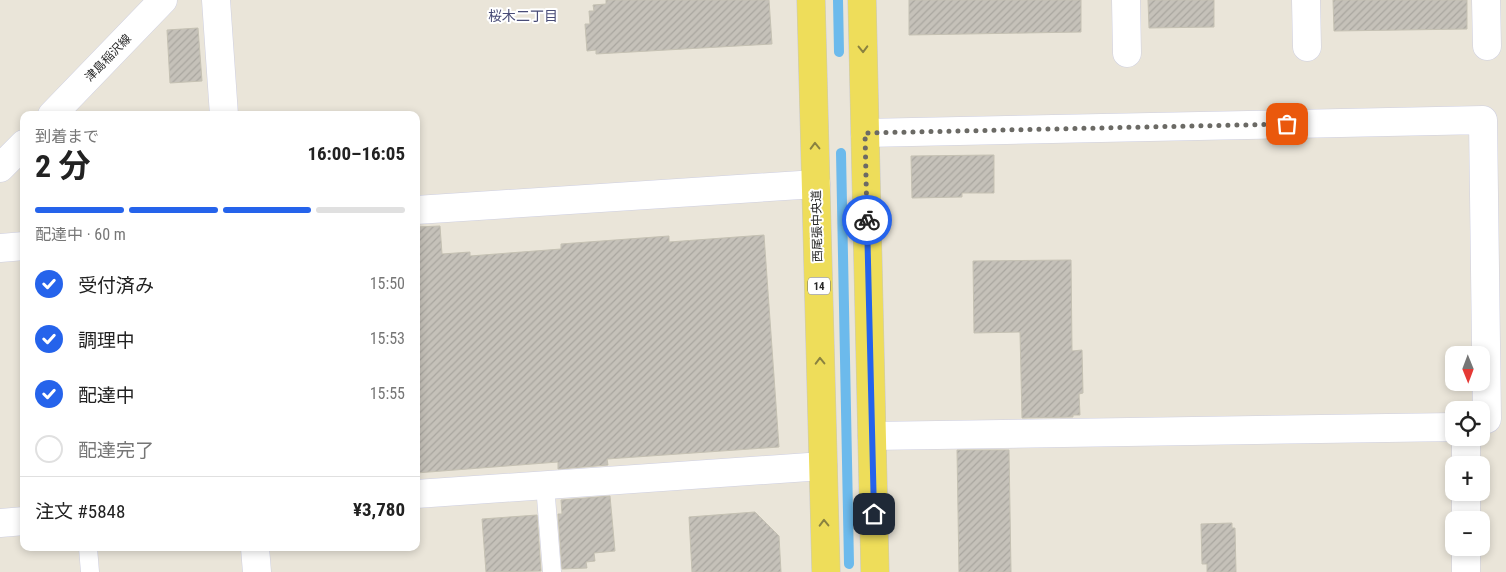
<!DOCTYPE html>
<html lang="ja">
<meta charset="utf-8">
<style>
:root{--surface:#fff;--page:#f6f6f6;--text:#222;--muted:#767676;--line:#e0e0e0;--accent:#2563eb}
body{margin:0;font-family:"Roboto Condensed","Noto Sans JP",sans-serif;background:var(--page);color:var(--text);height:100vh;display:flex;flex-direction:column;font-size:19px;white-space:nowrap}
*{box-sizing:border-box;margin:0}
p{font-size:16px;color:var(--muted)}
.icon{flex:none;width:28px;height:28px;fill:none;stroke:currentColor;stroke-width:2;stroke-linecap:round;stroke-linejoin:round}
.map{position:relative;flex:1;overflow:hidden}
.drawer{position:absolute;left:20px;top:111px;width:400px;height:440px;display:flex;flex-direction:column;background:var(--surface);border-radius:10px;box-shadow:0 2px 8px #0003}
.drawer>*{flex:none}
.needle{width:32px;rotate:179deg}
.controls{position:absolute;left:1445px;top:346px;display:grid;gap:10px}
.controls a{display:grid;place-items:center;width:45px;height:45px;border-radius:10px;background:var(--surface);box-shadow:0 2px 8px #0003;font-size:25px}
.pin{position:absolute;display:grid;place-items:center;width:42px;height:42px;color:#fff;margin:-21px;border-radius:10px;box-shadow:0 2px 8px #0006}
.courier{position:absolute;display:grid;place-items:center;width:50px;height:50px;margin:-25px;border:4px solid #2563eb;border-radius:50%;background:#fff;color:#222;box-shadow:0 1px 6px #0007}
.summary em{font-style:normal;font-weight:700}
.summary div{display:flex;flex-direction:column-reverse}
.summary{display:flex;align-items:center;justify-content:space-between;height:85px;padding:0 15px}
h1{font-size:32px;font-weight:700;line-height:38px}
.bar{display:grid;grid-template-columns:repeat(4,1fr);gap:8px 5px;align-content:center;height:60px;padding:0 15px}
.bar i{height:6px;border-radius:4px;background:var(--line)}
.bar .selected{background:var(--accent)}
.bar p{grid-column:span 4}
.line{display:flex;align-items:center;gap:12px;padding:0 15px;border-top:1px solid var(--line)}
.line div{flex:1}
ol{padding:0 15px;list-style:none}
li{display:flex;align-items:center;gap:15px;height:55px}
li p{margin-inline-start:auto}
li .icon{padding:5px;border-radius:50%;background:var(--accent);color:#fff;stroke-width:4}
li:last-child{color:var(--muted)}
li i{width:28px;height:28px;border:2px solid var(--line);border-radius:50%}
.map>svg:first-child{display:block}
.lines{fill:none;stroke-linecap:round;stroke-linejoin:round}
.stream{stroke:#6cbaec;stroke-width:10}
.building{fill:url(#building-hatch);stroke:#c5c1b3}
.service-casing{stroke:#cecfe1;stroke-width:19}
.minor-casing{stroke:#cecfe1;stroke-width:29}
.secondary-casing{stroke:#cecfe1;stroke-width:29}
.primary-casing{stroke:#c7c7c7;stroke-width:29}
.service{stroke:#fff;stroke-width:18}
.minor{stroke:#fff;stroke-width:28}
.secondary{stroke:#fff;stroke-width:28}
.primary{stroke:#eedd5a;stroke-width:28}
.oneway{stroke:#8a8240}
.done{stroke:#6b6a65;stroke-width:5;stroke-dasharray:0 9}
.route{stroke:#2563eb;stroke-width:6}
.labels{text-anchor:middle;stroke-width:4;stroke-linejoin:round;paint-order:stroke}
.shield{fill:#fff;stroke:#686868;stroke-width:1}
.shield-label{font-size:11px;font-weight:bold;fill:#272727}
.street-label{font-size:12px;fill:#272727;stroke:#fff}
.neighbourhood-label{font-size:14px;fill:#494c77;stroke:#fff}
</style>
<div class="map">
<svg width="1506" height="572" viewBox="0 0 1506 572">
<defs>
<pattern id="building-hatch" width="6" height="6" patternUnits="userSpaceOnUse" patternTransform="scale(1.25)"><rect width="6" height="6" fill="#c5c1b9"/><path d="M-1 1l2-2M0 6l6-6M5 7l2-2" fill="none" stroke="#a9a69f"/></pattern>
</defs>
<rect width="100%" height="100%" fill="#eae5d9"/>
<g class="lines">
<!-- stream -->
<path class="stream" d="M 838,0 L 839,52
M 841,153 L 849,564"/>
</g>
<!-- building -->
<path class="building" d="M 606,0 L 769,0 L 772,44 L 596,54 L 596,50 L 587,51 L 585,24 L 590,24 L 589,11 L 594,11 L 593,5 L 606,4 Z
M 909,0 L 1081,0 L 1081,32 L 909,35 Z
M 1148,0 L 1214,0 L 1214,27 L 1149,28 Z
M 1333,0 L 1467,0 L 1467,29 L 1334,31 Z
M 198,28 L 202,81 L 170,83 L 167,30 Z
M 994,155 L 994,193 L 962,193 L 962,197 L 912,198 L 911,156 Z
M 440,226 L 442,254 L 470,252 L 470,256 L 561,249 L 561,244 L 669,236 L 669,242 L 764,235 L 779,447 L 607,459 L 608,465 L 558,469 L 558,462 L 416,473 L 416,227 Z
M 1071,260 L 1072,351 L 1082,350 L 1083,393 L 1079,394 L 1080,415 L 1073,415 L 1073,417 L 1022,418 L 1020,332 L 974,333 L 973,261 Z
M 957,450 L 1009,450 L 1011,572 L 959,572 Z
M 610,496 L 615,551 L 594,553 L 595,561 L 586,562 L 587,568 L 562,569 L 558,514 L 562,514 L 561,500 Z
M 755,512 L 779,536 L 781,572 L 692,572 L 689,517 Z
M 537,515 L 541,571 L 486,572 L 482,519 Z
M 1232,523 L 1232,528 L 1235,528 L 1236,572 L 1207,572 L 1207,564 L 1202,564 L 1201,524 Z"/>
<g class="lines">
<!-- service casing -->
<g class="service-casing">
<path id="service" d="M 545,485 L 552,572
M 88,548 L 90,572"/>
</g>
<!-- minor casing -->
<g class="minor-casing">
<path id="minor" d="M 216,0 L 224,115
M 1126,0 L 1127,53
M 1306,0 L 1307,47
M 1486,0 L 1487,46
M 865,133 L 1483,120 L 1487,419 L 1481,421
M 416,210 L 816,184
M 0,248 L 24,246
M 872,436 L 1454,427
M 1466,438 L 1466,465
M 1466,492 L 1466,520
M 416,494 L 823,466
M 0,523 L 24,521
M 255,548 L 257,572
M 1466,548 L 1466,572"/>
</g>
<!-- secondary casing -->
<g class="secondary-casing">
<path id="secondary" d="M 52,115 L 163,0
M 0,168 L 24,144"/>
</g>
<!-- primary casing -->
<g class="primary-casing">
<path id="primary" d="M 811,0 L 826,572
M 862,0 L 875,572"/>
</g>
<!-- service -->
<use href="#service" class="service"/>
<!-- minor -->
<use href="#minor" class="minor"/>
<!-- secondary -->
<use href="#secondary" class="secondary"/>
<!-- primary -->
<use href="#primary" class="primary"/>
</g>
<!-- one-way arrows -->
<defs><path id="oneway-chevron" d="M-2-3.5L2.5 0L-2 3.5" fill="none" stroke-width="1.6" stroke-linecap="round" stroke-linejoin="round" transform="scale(1.25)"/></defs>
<g class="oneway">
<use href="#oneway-chevron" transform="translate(863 49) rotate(89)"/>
<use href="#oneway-chevron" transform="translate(815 146) rotate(-91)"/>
<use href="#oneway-chevron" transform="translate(820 361) rotate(-91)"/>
<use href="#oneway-chevron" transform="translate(824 523) rotate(-91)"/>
</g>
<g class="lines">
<!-- done -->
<path class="done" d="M 867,220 L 865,133 L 1287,124"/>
<!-- route -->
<path class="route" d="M 867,220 L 874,514"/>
</g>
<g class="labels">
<!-- shield labels -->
<rect class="shield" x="808" y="277.5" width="22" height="17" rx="4"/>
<g class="shield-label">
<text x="819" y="290">14</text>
</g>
<!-- street labels -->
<g class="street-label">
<text transform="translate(108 58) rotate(-46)" y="4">津島稲沢線</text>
<text transform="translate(817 226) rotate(-91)" y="4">西尾張中央道</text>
</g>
<!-- neighbourhood labels -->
<g class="neighbourhood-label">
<text x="523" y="21">桜木二丁目</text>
</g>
</g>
</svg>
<div class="controls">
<a><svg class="needle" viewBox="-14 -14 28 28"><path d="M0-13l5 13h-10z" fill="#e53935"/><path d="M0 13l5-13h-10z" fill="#767676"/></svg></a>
<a><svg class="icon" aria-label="locate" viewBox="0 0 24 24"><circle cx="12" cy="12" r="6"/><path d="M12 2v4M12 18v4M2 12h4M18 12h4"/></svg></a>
<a>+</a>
<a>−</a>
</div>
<div class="pin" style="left:1287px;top:124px;background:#ea580c"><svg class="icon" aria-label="bag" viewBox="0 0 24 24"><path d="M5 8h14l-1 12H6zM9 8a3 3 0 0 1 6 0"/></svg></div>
<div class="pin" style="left:874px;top:514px;background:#1f2937"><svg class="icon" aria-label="home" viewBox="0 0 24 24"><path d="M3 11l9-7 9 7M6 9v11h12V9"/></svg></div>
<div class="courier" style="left:867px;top:220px"><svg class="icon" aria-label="bike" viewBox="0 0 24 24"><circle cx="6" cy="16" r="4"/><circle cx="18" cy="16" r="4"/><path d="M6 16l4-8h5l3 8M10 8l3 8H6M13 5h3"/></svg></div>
<section class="drawer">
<div class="summary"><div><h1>2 分</h1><p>到着まで</p></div><em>16:00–16:05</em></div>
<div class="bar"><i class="selected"></i><i class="selected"></i><i class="selected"></i><i></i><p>配達中 · 60 m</p></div>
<ol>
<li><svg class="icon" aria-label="check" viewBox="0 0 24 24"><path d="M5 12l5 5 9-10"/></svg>受付済み<p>15:50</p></li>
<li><svg class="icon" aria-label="check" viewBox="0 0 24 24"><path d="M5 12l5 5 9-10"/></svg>調理中<p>15:53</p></li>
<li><svg class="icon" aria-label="check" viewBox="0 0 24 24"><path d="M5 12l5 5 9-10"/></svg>配達中<p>15:55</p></li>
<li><i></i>配達完了</li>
</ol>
<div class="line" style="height:65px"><div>注文 #5848</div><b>¥3,780</b></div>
</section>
</div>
